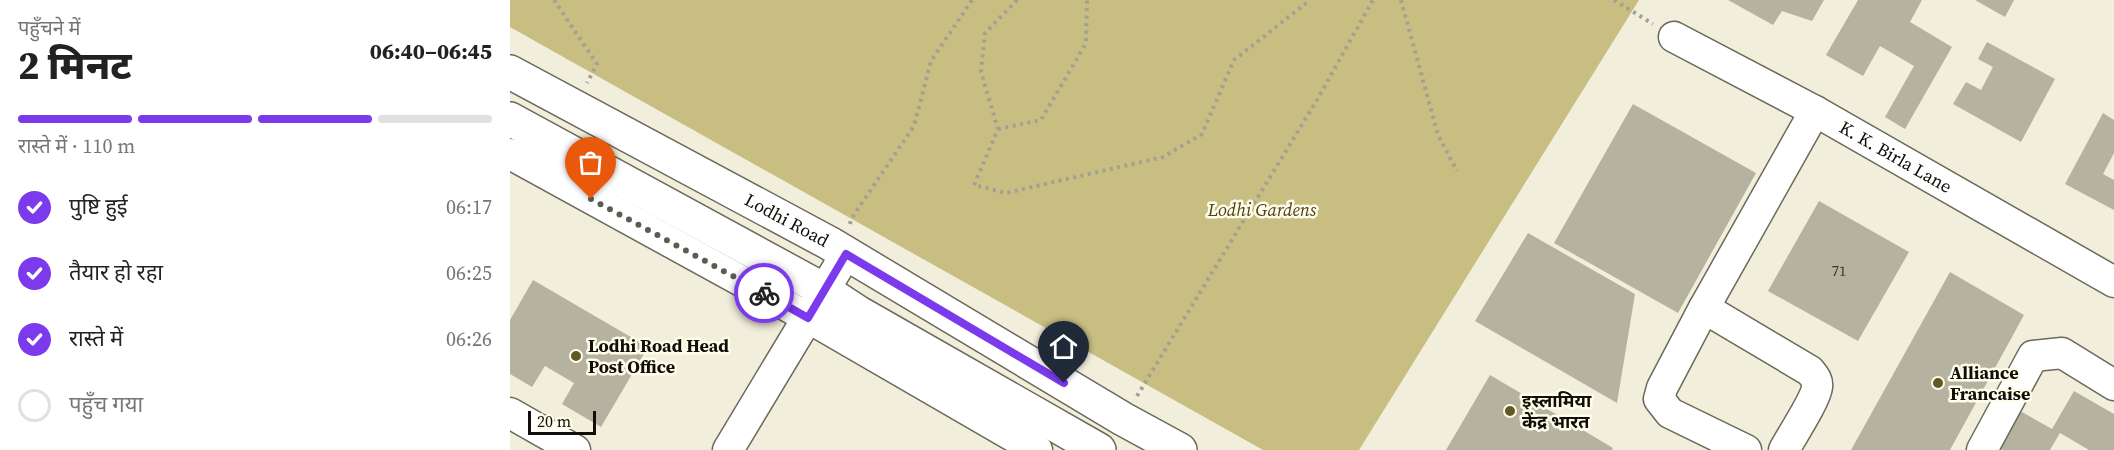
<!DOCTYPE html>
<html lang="hi">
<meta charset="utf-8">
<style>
:root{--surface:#fff;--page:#f2f2f2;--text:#222;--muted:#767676;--line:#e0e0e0;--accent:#7c3aed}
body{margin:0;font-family:"Source Serif 4","Noto Sans Devanagari",serif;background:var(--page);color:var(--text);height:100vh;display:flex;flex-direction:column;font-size:22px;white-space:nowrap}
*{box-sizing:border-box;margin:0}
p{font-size:20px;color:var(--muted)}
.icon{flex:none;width:33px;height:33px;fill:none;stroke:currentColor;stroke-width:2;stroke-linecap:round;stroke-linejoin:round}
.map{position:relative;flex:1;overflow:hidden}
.drawer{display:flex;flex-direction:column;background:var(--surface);width:510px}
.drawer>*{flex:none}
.scale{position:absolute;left:18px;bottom:15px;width:68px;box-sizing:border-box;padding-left:6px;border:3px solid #0f0e08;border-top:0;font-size:16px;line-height:21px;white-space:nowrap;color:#0f0e08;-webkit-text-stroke:4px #fffce9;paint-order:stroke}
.pin{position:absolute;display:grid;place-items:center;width:51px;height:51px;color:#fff;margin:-62px -26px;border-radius:50% 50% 50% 0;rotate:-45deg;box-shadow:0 0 6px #0007}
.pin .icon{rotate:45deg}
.courier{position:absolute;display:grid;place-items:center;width:60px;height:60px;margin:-30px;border:4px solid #7c3aed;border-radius:50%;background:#fff;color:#222;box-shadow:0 2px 8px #0007}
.head em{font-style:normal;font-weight:800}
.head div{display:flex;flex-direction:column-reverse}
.head{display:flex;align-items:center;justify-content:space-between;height:102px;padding:0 18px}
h1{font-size:39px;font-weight:800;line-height:45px}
.bar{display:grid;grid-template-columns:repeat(4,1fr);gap:9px 6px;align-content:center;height:72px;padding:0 18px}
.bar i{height:8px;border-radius:4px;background:var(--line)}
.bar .on{background:var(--accent)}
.bar p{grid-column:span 4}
ol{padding:0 18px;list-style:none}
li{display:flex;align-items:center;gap:18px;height:66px}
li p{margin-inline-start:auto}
li .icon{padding:6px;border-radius:50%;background:var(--accent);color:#fff;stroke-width:4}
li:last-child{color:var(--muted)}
li i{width:33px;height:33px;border:3px solid var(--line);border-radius:50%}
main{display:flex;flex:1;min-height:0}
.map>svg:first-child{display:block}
.green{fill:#c9be82}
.building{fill:#b5b2a0}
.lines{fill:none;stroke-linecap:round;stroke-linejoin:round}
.minor-casing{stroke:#6b6959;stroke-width:33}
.major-casing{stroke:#6b6959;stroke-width:36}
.path{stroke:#a2a092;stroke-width:4;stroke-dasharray:3 4.5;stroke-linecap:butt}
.minor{stroke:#fff;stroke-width:30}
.major{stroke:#fff;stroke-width:33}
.done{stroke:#5e5c52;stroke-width:6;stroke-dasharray:0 10.8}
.route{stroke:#7c3aed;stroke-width:8}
.poi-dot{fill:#625825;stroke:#fffce9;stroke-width:2}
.labels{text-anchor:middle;stroke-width:5;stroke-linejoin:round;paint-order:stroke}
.number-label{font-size:15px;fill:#38372e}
.street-label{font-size:18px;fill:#0f0e08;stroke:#fffce9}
.park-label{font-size:18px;font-style:italic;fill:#4b431b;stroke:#fffce9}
.poi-label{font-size:18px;font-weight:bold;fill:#0f0e08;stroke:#fffce9;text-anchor:start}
</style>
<main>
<section class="drawer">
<div class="head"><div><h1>2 मिनट</h1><p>पहुँचने में</p></div><em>06:40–06:45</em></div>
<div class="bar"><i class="on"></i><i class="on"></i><i class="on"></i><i></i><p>रास्ते में · 110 m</p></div>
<ol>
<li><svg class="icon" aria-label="check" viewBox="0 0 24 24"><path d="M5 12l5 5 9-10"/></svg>पुष्टि हुई<p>06:17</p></li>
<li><svg class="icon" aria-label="check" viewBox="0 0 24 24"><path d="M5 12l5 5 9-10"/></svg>तैयार हो रहा<p>06:25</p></li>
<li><svg class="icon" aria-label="check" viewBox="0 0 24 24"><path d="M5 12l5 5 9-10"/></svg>रास्ते में<p>06:26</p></li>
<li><i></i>पहुँच गया</li>
</ol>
</section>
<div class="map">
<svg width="1604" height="450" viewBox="0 0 1604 450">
<rect width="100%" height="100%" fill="#f1eedc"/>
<!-- green -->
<path class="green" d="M 0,0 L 1129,0 L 849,450 L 753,450 L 0,27 Z"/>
<!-- building -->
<path class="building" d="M 1218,0 L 1314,0 L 1302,21 L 1272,11 L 1263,25 Z
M 1348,0 L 1412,0 L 1400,22 L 1442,47 L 1395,129 L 1375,117 L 1404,66 L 1370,46 L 1353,76 L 1316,55 Z
M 1465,0 L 1504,0 L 1495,17 Z
M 1477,42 L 1545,79 L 1511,142 L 1443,104 L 1456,82 L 1471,90 L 1483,67 L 1468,59 Z
M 1123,104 L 1246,173 L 1168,313 L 1044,243 Z
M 1593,113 L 1604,120 L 1604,153 L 1593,174 L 1604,180 L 1604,210 L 1555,184 Z
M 1309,201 L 1399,252 L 1348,341 L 1258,291 Z
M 1018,233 L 1125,294 L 1107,403 L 965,321 Z
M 1440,272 L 1514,315 L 1440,450 L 1341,450 Z
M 23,280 L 138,347 L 91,427 L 52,404 L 64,383 L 35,366 L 22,387 L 0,374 L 0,320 Z
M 980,375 L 1103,448 L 1102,450 L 936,450 Z
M 1564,391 L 1604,414 L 1604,450 L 1579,450 L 1550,433 L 1540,450 L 1493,450 L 1482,444 L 1503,407 L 1542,429 Z"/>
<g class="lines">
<!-- minor casing -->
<g class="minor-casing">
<g id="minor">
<path id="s1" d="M 1164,37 L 1305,111 L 1604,282"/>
<path d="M 0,154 L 299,318 L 527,450"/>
<path d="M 1194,308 L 1300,371 C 1304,376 1308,380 1307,387 C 1306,399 1281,437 1274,450"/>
<path d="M 0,413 L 65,450"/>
<path d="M 218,450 L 336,254"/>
<path d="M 1236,450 L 1160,413 L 1149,399 L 1152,388 L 1194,308 L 1305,111"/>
<path d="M 1472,450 L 1523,356 L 1552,353 L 1604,385"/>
</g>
</g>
<!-- major casing -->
<g class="major-casing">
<g id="major">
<path id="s2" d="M 0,72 L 319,243 L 613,419 L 670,450"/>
<path d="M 0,119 L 314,290 L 349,313 L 589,450"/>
</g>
</g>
<!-- path -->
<path class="path" d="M 44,0 L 87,64 L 77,83
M 507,0 L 475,33 L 471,72 L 488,129 L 464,185 L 496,193 L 653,157 L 692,134 L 724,60 L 800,0
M 891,0 L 928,135 L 947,171
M 1104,0 L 1143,24
M 488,129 L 531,120 L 576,43 L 577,0
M 340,224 L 341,219 L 404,126 L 421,61 L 462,0
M 627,396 L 807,100 L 863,0"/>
<!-- minor -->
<use href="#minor" class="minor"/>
<!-- major -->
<use href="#major" class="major"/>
</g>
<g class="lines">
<!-- done -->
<path class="done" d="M 81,199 L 254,293"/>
<!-- route -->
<path class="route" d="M 254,293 L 298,318 L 336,254 L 554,383"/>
</g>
<!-- markers -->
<g class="poi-dot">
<circle cx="66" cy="356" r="6"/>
<circle cx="1428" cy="383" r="6"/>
<circle cx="1000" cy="411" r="6"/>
</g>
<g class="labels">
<!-- number labels -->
<g class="number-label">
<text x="1329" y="276">71</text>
</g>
<!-- street labels -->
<g class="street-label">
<text dy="6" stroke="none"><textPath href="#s1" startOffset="252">K. K. Birla Lane</textPath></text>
<text dy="6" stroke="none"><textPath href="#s2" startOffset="314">Lodhi Road</textPath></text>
</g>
<!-- park labels -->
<g class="park-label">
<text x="752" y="216">Lodhi Gardens</text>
</g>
<!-- poi labels -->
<g class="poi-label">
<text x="78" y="352">Lodhi Road Head<tspan x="78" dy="21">Post Office</tspan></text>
<text x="1440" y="379">Alliance<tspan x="1440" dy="21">Francaise</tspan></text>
<text x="1012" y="407">इस्लामिया<tspan x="1012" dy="21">केंद्र भारत</tspan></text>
</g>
</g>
</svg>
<div class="scale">20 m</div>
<div class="pin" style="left:81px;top:199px;background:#ea580c"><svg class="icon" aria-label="bag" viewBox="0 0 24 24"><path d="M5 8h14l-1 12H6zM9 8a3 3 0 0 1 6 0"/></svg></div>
<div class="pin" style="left:554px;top:383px;background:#1f2937"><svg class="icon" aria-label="home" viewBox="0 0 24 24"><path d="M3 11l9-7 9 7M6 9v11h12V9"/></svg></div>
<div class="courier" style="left:254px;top:293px"><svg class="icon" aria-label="bike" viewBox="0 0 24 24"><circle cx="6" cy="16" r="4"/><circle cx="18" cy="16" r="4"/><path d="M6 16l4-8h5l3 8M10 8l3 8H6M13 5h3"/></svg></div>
</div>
</main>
